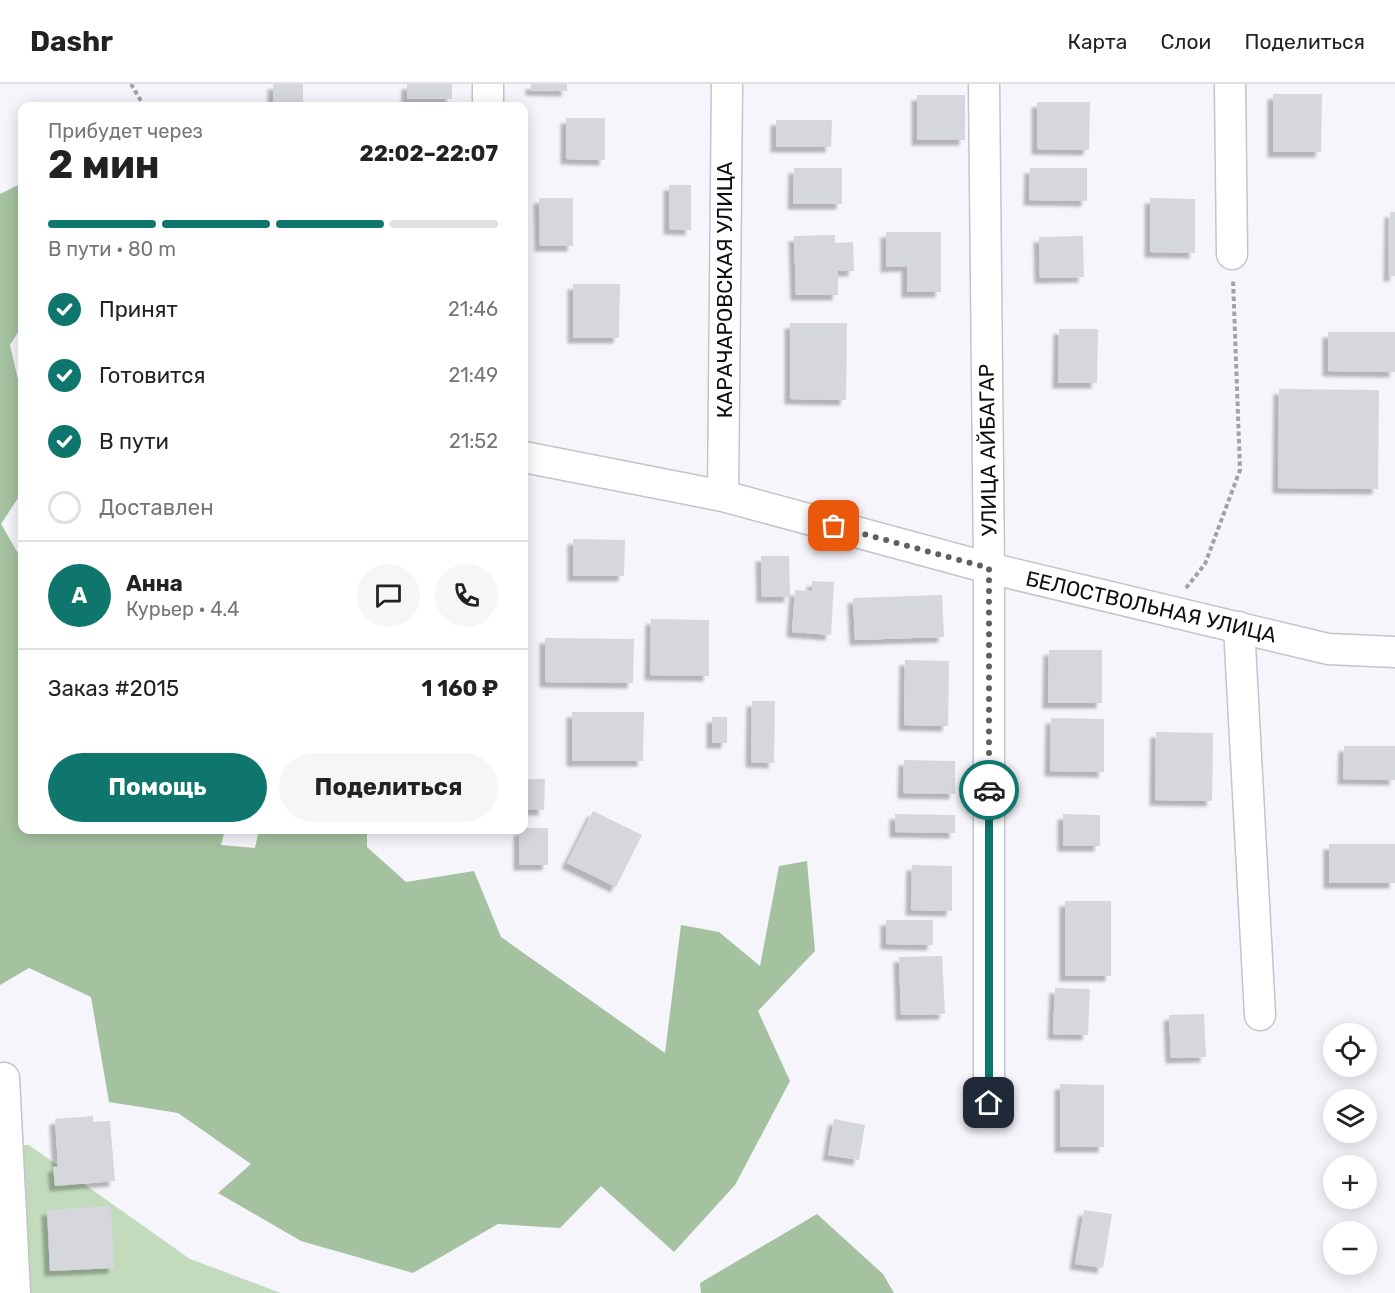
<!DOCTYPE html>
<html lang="ru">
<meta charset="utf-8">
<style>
:root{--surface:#fff;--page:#f6f6f6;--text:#222;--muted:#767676;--line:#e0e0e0;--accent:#0f766e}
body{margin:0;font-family:Rubik,sans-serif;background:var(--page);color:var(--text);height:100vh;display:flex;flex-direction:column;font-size:22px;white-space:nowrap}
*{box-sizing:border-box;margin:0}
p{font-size:20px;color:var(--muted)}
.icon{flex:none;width:33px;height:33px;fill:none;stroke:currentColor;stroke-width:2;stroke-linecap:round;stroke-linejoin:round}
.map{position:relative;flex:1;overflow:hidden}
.side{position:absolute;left:18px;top:18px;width:510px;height:732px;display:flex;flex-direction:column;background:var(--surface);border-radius:12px;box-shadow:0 3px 15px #0003}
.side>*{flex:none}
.buttons{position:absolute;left:1323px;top:939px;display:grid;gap:12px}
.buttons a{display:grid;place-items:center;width:54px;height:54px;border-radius:50%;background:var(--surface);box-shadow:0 3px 15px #0003;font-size:30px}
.pin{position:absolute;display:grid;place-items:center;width:51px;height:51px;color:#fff;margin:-26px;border-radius:12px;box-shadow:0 3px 9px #0006}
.courier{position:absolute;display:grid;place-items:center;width:60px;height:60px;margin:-30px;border:4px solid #0f766e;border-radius:50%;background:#fff;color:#222;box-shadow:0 2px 8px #0007}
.headline em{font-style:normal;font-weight:700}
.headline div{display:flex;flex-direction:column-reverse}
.headline{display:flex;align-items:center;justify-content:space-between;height:102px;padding:0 30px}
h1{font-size:39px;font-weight:700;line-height:45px}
.bar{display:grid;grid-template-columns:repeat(4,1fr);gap:9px 6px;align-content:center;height:72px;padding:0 30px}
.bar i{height:8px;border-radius:4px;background:var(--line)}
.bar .current{background:var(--accent)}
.bar p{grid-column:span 4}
.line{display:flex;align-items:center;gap:15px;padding:0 30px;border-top:2px solid var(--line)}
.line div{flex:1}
.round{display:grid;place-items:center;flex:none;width:63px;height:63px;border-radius:32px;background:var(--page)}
ol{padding:0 30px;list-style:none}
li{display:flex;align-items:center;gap:18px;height:66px}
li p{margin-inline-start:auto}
li .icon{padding:6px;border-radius:50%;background:var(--accent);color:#fff;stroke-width:4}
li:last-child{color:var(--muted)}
li i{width:33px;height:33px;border:3px solid var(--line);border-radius:50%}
.button{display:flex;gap:12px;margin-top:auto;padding:12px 30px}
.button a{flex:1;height:69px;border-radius:36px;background:var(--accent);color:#fff;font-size:24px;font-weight:700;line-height:69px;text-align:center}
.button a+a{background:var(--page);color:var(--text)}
header{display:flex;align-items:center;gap:36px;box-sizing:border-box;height:84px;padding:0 30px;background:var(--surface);border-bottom:2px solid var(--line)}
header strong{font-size:28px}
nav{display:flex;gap:33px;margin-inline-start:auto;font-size:21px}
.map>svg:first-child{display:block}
.green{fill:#c1dbbc}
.forest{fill:#a5c2a0}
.building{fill:#d6d7dc;filter:url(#shadow)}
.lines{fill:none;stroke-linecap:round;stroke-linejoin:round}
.minor-casing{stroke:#c4c5ca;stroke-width:33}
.path{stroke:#a1a1a6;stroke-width:4;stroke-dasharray:4.5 3;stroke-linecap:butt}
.minor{stroke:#fff;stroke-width:30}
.done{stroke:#606063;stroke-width:6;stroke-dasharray:0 10.8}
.route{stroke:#0f766e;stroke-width:8}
.labels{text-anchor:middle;stroke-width:4.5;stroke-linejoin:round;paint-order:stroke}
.street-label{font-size:21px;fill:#0f0f11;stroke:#fff}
</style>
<header>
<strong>Dashr</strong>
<nav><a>Карта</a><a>Слои</a><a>Поделиться</a></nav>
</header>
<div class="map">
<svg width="1395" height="1209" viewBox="0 0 1395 1209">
<defs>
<filter id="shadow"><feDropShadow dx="-5.5" dy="5.5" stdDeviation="1.5" flood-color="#0004"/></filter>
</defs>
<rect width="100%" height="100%" fill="#f5f5fb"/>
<!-- green -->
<path class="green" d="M 0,1061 L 29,1061 L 190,1175 L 281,1209 L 0,1209 Z"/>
<!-- forest -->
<path class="forest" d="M 22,99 L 22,242 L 10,261 L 22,313 L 22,408 L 1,440 L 22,476 L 22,746 L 225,746 L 221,761 L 255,764 L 259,746 L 367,746 L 367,763 L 406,798 L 474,787 L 501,853 L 665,969 L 681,841 L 719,848 L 760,882 L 779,782 L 807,777 L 815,867 L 758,927 L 790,997 L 735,1101 L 674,1168 L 601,1102 L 560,1144 L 498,1140 L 413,1189 L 301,1157 L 218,1109 L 251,1080 L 178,1029 L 109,1018 L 91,913 L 29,884 L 0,901 L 0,110 Z
M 817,1130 L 883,1190 L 894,1209 L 701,1209 L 700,1199 Z"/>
<!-- building -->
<path class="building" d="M 273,0 L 303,0 L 303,22 L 273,22 Z
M 407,0 L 452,0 L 452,15 L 407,15 Z
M 531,0 L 567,0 L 567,7 L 531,6 Z
M 1273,10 L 1322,10 L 1321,68 L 1273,68 Z
M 917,11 L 965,11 L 965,56 L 917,56 Z
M 1037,18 L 1090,18 L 1089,66 L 1037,65 Z
M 566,34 L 605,34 L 605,76 L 566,75 Z
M 776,36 L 832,36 L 831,63 L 776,63 Z
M 794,84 L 842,84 L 842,120 L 793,120 Z
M 1030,84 L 1087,84 L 1087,117 L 1029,116 Z
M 669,101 L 691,101 L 691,146 L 669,145 Z
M 539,114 L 573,114 L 573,162 L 540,162 Z
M 1150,114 L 1195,115 L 1195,169 L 1150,168 Z
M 1390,128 L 1395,128 L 1395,192 L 1389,192 Z
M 886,148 L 941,148 L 941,208 L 907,208 L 907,182 L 886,183 Z
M 835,151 L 835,159 L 853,158 L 854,187 L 838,187 L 838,211 L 796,211 L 794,152 Z
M 1083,152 L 1084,193 L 1040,194 L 1039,153 Z
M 573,200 L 620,200 L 619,254 L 573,254 Z
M 790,239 L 847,239 L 846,316 L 790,315 Z
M 1059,245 L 1098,245 L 1097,299 L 1058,299 Z
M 1328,248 L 1395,248 L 1395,288 L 1328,287 Z
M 1279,305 L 1379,306 L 1378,405 L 1278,404 Z
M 573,455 L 625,456 L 624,492 L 573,492 Z
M 761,472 L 789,472 L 790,513 L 762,513 Z
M 812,497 L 834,498 L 831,551 L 792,548 L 795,506 L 812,507 Z
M 942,511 L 944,553 L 855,556 L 853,514 Z
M 651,535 L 709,536 L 709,592 L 650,591 Z
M 545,554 L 634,555 L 633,599 L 545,598 Z
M 1049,566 L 1102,566 L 1102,619 L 1048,619 Z
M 905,576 L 949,577 L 948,642 L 904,641 Z
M 752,617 L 775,617 L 774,679 L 751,678 Z
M 572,628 L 644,628 L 643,677 L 572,677 Z
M 712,633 L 727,633 L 727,659 L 712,659 Z
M 1051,634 L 1104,635 L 1104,688 L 1050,687 Z
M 1156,648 L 1213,649 L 1212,717 L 1155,716 Z
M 1344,662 L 1395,662 L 1395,696 L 1343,695 Z
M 904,676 L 955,677 L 955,710 L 903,709 Z
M 524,695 L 545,695 L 544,726 L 524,725 Z
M 593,727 L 642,751 L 616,803 L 567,779 Z
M 895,730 L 955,731 L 955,749 L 895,748 Z
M 1063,730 L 1100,731 L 1100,762 L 1063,762 Z
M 524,744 L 548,744 L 548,781 L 519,781 L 519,746 L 524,746 Z
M 1329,760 L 1395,760 L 1395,799 L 1329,799 Z
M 912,781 L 952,782 L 952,827 L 911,826 Z
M 1065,817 L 1111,817 L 1111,892 L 1065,892 Z
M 886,836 L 933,836 L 933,861 L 886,860 Z
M 942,872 L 945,930 L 901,931 L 899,873 Z
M 1055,904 L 1090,905 L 1088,951 L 1053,950 Z
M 1204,930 L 1206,973 L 1171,974 L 1169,931 Z
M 1060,1000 L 1104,1001 L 1104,1063 L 1060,1063 Z
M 93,1032 L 93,1038 L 110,1037 L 115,1097 L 55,1102 L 53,1083 L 58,1082 L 55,1035 Z
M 834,1035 L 865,1041 L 859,1076 L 828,1071 Z
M 111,1122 L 114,1184 L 50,1187 L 47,1126 Z
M 1084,1126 L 1112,1130 L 1103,1184 L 1075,1180 Z"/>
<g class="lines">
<!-- minor casing -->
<g class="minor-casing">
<path id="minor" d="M 488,0 L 488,22
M 984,0 L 989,484 L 989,1019
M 1230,0 L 1232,170
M 524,373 L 723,412 L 989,484 L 1328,565 L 1395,568
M 723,412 L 727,0
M 1239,543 L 1260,931
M 4,994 L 15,1209"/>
</g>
<!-- path -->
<path class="path" d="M 131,0 L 144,22
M 1186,504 L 1205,480 L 1240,386 L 1233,195"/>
<!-- minor -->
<use href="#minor" class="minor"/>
</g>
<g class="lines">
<!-- done -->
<path class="done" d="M 834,442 L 989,484 L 989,706"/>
<!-- route -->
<path class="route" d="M 989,1019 L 989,706"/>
</g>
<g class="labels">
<!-- street labels -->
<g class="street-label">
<text transform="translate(725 206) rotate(-90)" y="7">КАРАЧАРОВСКАЯ УЛИЦА</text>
<text transform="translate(988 366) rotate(-91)" y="7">УЛИЦА АЙБАГАР</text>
<text transform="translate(1151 523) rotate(13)" y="7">БЕЛОСТВОЛЬНАЯ УЛИЦА</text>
</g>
</g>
</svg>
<div class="buttons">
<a><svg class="icon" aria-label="locate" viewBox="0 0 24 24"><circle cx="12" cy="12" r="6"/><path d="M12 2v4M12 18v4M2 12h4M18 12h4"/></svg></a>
<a><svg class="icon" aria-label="layers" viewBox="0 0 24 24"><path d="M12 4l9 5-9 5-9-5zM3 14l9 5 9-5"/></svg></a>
<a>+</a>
<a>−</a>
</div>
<div class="pin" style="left:834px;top:442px;background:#ea580c"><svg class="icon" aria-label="bag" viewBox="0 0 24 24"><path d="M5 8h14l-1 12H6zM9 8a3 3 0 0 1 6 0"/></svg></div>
<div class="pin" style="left:989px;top:1019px;background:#1f2937"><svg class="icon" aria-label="home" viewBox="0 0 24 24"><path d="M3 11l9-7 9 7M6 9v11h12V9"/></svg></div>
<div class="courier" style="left:989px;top:706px"><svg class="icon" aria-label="car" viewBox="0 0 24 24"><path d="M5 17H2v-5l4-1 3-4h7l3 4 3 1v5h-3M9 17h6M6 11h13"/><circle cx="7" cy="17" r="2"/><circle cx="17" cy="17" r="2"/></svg></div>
<section class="side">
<div class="headline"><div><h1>2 мин</h1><p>Прибудет через</p></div><em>22:02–22:07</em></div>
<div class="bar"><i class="current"></i><i class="current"></i><i class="current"></i><i></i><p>В пути · 80 m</p></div>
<ol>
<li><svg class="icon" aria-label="check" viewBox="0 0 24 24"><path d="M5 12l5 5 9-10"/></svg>Принят<p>21:46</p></li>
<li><svg class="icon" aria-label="check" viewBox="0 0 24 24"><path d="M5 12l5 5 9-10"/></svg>Готовится<p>21:49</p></li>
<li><svg class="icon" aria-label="check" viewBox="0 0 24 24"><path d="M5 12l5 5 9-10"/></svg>В пути<p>21:52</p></li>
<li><i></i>Доставлен</li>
</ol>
<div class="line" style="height:108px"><b class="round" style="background:var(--accent);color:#fff">А</b><div><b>Анна</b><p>Курьер · 4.4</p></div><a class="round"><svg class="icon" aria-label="chat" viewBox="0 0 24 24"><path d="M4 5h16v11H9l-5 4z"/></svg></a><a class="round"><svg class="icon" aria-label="phone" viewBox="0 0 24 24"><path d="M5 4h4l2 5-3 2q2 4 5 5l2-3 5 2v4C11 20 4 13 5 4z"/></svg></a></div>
<div class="line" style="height:78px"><div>Заказ #2015</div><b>1 160 ₽</b></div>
<div class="button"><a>Помощь</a><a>Поделиться</a></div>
</section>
</div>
